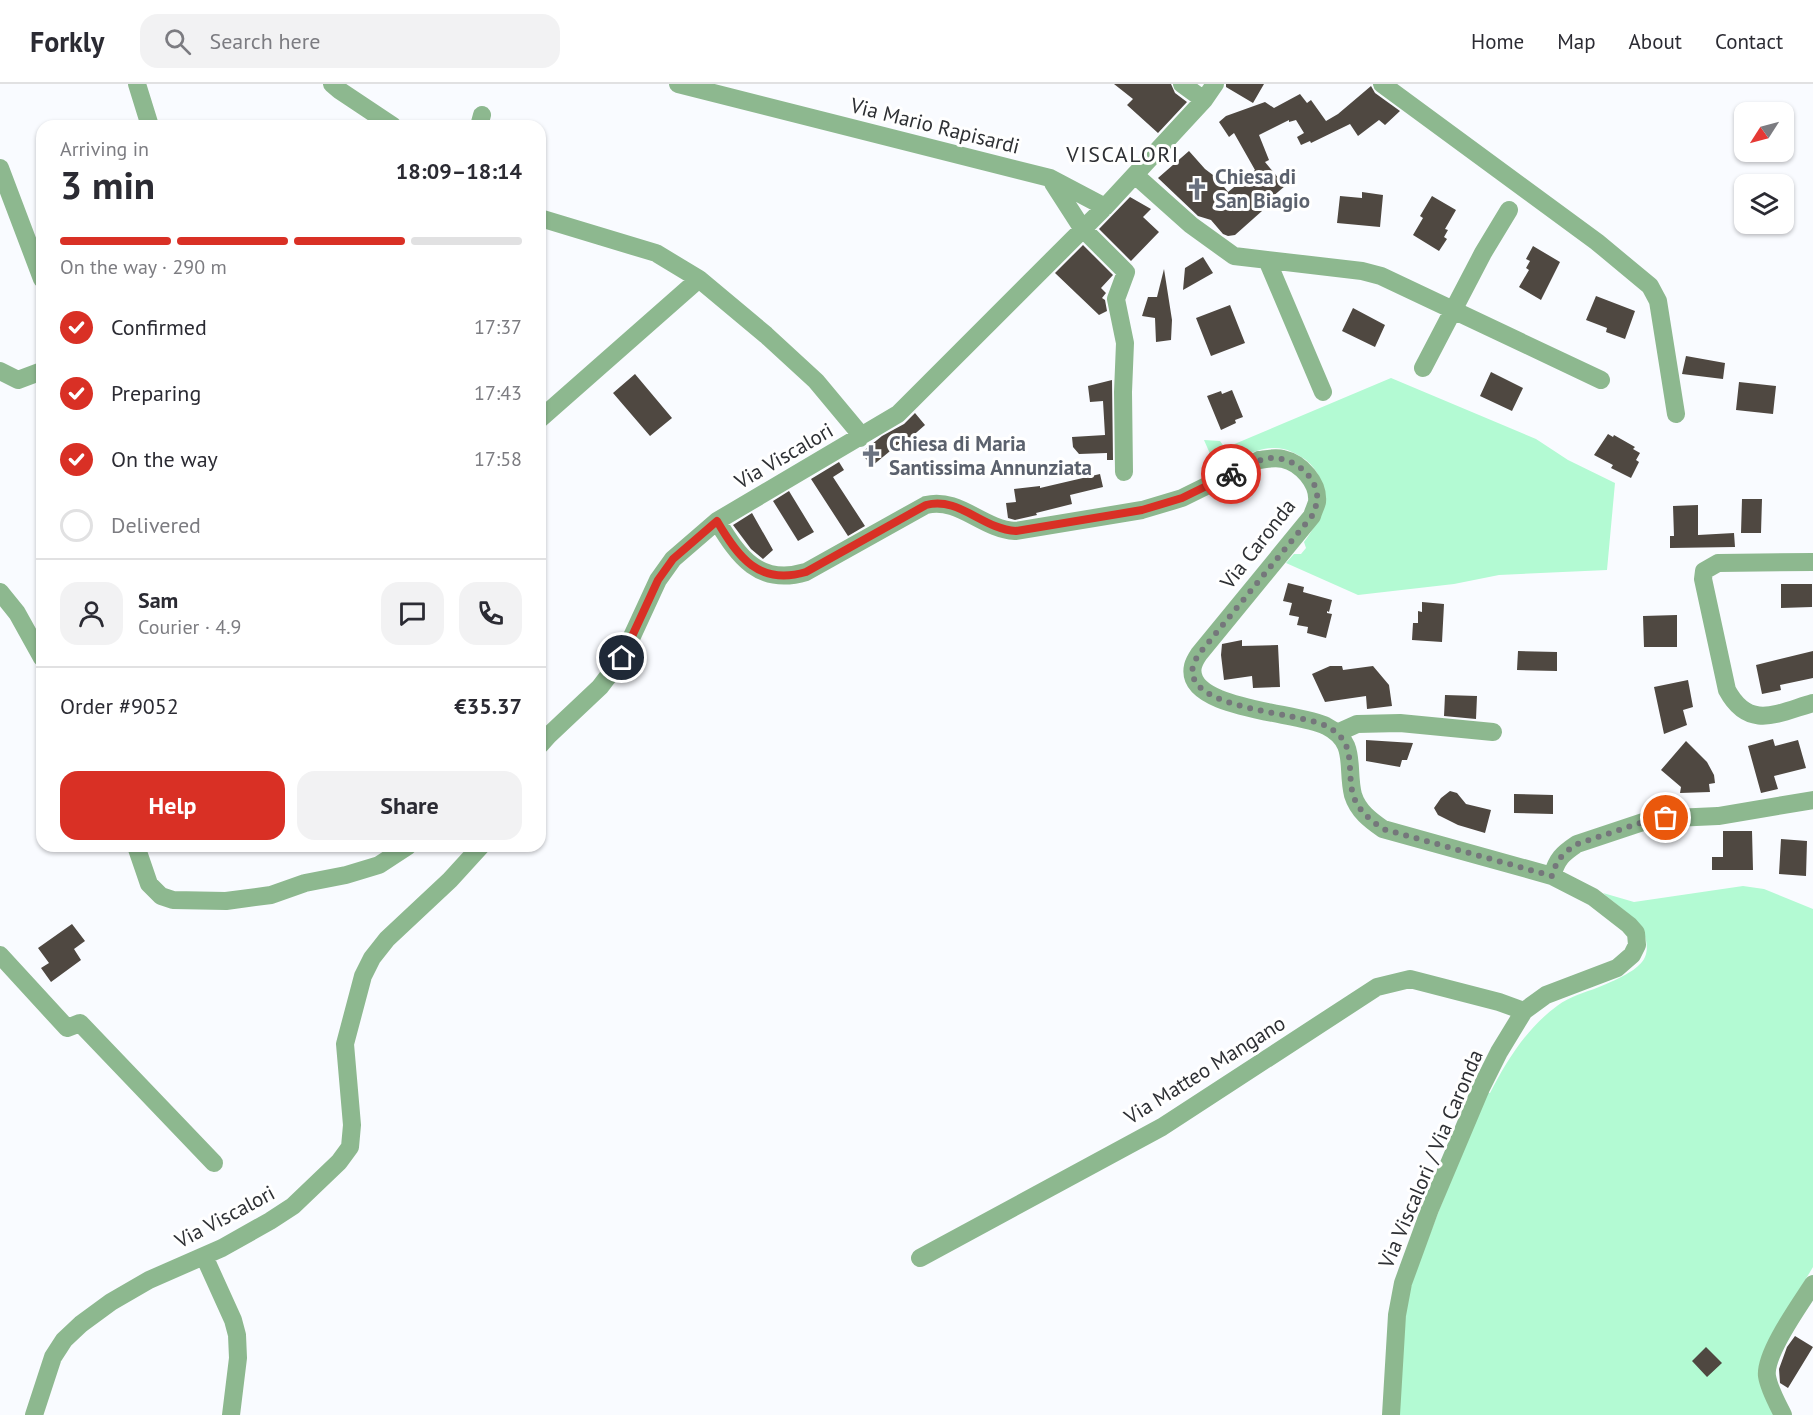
<!DOCTYPE html>
<meta charset="utf-8">
<style>
:root{--surface:#fff;--page:#f2f2f3;--text:#2b2b33;--muted:#7c7c81;--line:#e1e1e2;--accent:#d93025}
body{margin:0;font-family:"PT Sans",sans-serif;background:var(--page);color:var(--text);height:100vh;display:flex;flex-direction:column;font-size:22px;white-space:nowrap}
*{box-sizing:border-box;margin:0}
p{font-size:20px;color:var(--muted)}
.icon{flex:none;width:33px;height:33px;fill:none;stroke:currentColor;stroke-width:2;stroke-linecap:round;stroke-linejoin:round}
.map{position:relative;flex:1;overflow:hidden}
.side{position:absolute;left:36px;top:36px;width:510px;height:732px;display:flex;flex-direction:column;background:var(--surface);border-radius:18px;box-shadow:0 2px 4px #0004}
.side>*{flex:none}
.needle{width:39px;rotate:234deg}
.fabs{position:absolute;left:1734px;top:18px;display:grid;gap:12px}
.fabs a{display:grid;place-items:center;width:60px;height:60px;border-radius:12px;background:var(--surface);box-shadow:0 2px 4px #0004;font-size:30px}
.pin{position:absolute;display:grid;place-items:center;width:51px;height:51px;color:#fff;margin:-26px;border:3px solid #fff;border-radius:50%;box-shadow:0 2px 6px #0007}
.courier{position:absolute;display:grid;place-items:center;width:60px;height:60px;margin:-30px;border:4px solid #d93025;border-radius:50%;background:#fff;color:#222;box-shadow:0 2px 8px #0007}
.summary em{font-style:normal;font-weight:600}
.summary div{display:flex;flex-direction:column-reverse}
.summary{display:flex;align-items:center;justify-content:space-between;height:102px;padding:0 24px}
h1{font-size:39px;font-weight:600;line-height:45px}
.bar{display:grid;grid-template-columns:repeat(4,1fr);gap:9px 6px;align-content:center;height:72px;padding:0 24px}
.bar i{height:8px;border-radius:4px;background:var(--line)}
.bar .selected{background:var(--accent)}
.bar p{grid-column:span 4}
.line{display:flex;align-items:center;gap:15px;padding:0 24px;border-top:2px solid var(--line)}
.line div{flex:1}
.round{display:grid;place-items:center;flex:none;width:63px;height:63px;border-radius:18px;background:var(--page)}
ol{padding:0 24px;list-style:none}
li{display:flex;align-items:center;gap:18px;height:66px}
li p{margin-inline-start:auto}
li .icon{padding:6px;border-radius:50%;background:var(--accent);color:#fff;stroke-width:4}
li:last-child{color:var(--muted)}
li i{width:33px;height:33px;border:3px solid var(--line);border-radius:50%}
.action{display:flex;gap:12px;margin-top:auto;padding:12px 24px}
.action a{flex:1;height:69px;border-radius:18px;background:var(--accent);color:#fff;font-size:24px;font-weight:600;line-height:69px;text-align:center}
.action a+a{background:var(--page);color:var(--text)}
header{display:flex;align-items:center;gap:36px;box-sizing:border-box;height:84px;padding:0 30px;background:var(--surface);border-bottom:2px solid var(--line)}
header strong{font-size:28px}
nav{display:flex;gap:33px;margin-inline-start:auto;font-size:21px}
.search{width:420px;height:54px;background:var(--page);display:flex;align-items:center;gap:15px;box-sizing:border-box;padding:0 21px;border-radius:18px;color:var(--muted);font-size:22px}
.map>svg:first-child{display:block}
.green{fill:#b3fad3}
.building{fill:#4f4841}
.lines{fill:none;stroke-linecap:round;stroke-linejoin:round}
.minor{stroke:#8db88f;stroke-width:18}
.done{stroke:#75777b;stroke-width:6;stroke-dasharray:0 10.8}
.route{stroke:#d93025;stroke-width:8}
.labels{text-anchor:middle;stroke-width:6;stroke-linejoin:round;paint-order:stroke}
.street-label{font-size:21px;fill:#2e3034;stroke:#fff}
.worship-label{font-size:21px;font-weight:bold;fill:#5b616d;stroke:#fff;text-anchor:start}
.neighbourhood-label{font-size:22px;letter-spacing:1.5px;fill:#2e3034;stroke:#fff}
</style>
<header>
<strong>Forkly</strong>
<div class="search"><svg class="icon" aria-label="search" viewBox="0 0 24 24"><circle cx="10" cy="10" r="6"/><path d="M15 15l6 6"/></svg>Search here</div>
<nav><a>Home</a><a>Map</a><a>About</a><a>Contact</a></nav>
</header>
<div class="map">
<svg width="1813" height="1331" viewBox="0 0 1813 1331">
<rect width="100%" height="100%" fill="#f9fbff"/>
<!-- green -->
<path class="green" d="M 1391,294 L 1536,355 L 1568,376 L 1615,399 L 1607,486 L 1499,491 L 1454,500 L 1358,511 L 1286,479 L 1294,470 L 1301,470 L 1306,464 L 1304,458 C 1324,432 1334,400 1306,376 C 1296,369 1285,363 1272,364 C 1254,364 1233,379 1217,386 L 1204,356 L 1220,357 L 1225,364 Z
M 1743,802 L 1764,805 L 1813,825 L 1813,1183 L 1771,1253 L 1775,1331 L 1398,1331 L 1407,1209 L 1485,1008 L 1490,1009 C 1507,976 1527,944 1557,922 C 1570,912 1584,909 1599,903 C 1609,899 1632,889 1639,881 C 1652,870 1647,850 1637,839 C 1628,828 1614,819 1603,809 L 1634,818 Z"/>
<!-- building -->
<path class="building" d="M 1114,0 L 1171,0 L 1175,9 L 1187,18 L 1158,49 L 1127,21 L 1133,15 Z
M 1226,0 L 1264,0 L 1253,19 L 1226,3 Z
M 1371,2 L 1375,9 L 1400,27 L 1385,41 L 1379,36 L 1358,52 L 1350,40 L 1311,59 L 1310,57 L 1301,61 L 1297,53 L 1304,49 L 1296,36 L 1289,38 L 1289,36 L 1259,51 L 1269,76 L 1265,78 L 1285,102 L 1259,124 L 1262,127 L 1235,151 L 1228,152 L 1223,150 L 1211,136 L 1198,132 L 1158,94 L 1189,67 L 1205,85 L 1217,94 L 1228,108 L 1255,86 L 1234,49 L 1229,53 L 1219,38 L 1226,32 L 1265,18 L 1274,24 L 1300,10 L 1307,19 L 1311,16 L 1326,37 L 1338,30 Z
M 1362,108 L 1383,111 L 1380,143 L 1337,139 L 1340,112 L 1362,114 Z
M 1432,112 L 1456,126 L 1445,145 L 1448,146 L 1444,153 L 1447,155 L 1439,167 L 1413,151 L 1423,134 L 1420,132 Z
M 1130,113 L 1151,125 L 1143,133 L 1159,148 L 1131,177 L 1099,145 Z
M 1083,161 L 1113,191 L 1101,204 L 1106,209 L 1102,214 L 1105,216 L 1107,227 L 1099,231 L 1055,189 Z
M 1533,162 L 1560,178 L 1541,216 L 1519,203 L 1529,186 L 1526,184 L 1530,177 L 1526,175 Z
M 1203,173 L 1213,189 L 1183,206 L 1185,184 Z
M 1164,185 L 1172,236 L 1171,256 L 1156,258 L 1155,234 L 1142,232 L 1148,213 L 1157,213 Z
M 1596,212 L 1635,227 L 1625,255 L 1606,248 L 1607,244 L 1586,236 Z
M 1230,221 L 1245,259 L 1211,272 L 1196,234 Z
M 1353,224 L 1385,241 L 1375,263 L 1342,247 Z
M 1686,272 L 1725,279 L 1723,295 L 1682,290 Z
M 1491,288 L 1523,304 L 1512,327 L 1480,312 Z
M 635,290 L 672,334 L 650,352 L 613,309 Z
M 1112,296 L 1113,376 L 1107,376 L 1107,369 L 1079,370 L 1073,363 L 1072,353 L 1105,351 L 1103,317 L 1090,318 L 1088,302 Z
M 1739,298 L 1776,302 L 1773,330 L 1736,326 Z
M 1232,306 L 1243,333 L 1235,336 L 1236,339 L 1221,346 L 1207,312 L 1221,307 L 1222,310 Z
M 915,329 L 925,341 L 909,355 L 907,353 L 872,382 L 861,369 L 882,352 L 904,340 Z
M 1608,350 L 1613,353 L 1614,351 L 1635,363 L 1633,365 L 1640,369 L 1636,376 L 1639,378 L 1631,394 L 1611,384 L 1613,381 L 1594,371 Z
M 839,378 L 844,386 L 833,393 L 865,442 L 848,452 L 811,395 Z
M 1100,390 L 1103,403 L 1070,411 L 1072,420 L 1036,429 L 1037,431 L 1015,436 L 1008,434 L 1006,419 L 1016,418 L 1014,405 L 1040,402 L 1040,404 Z
M 789,407 L 814,448 L 798,457 L 773,417 Z
M 1742,415 L 1762,415 L 1761,449 L 1741,449 Z
M 1698,421 L 1698,451 L 1734,449 L 1735,463 L 1670,464 L 1670,452 L 1674,452 L 1673,422 Z
M 752,429 L 773,466 L 763,475 L 751,465 L 733,441 Z
M 1288,499 L 1304,503 L 1303,508 L 1332,516 L 1329,528 L 1327,527 L 1327,529 L 1332,530 L 1326,554 L 1307,549 L 1308,543 L 1297,541 L 1299,533 L 1289,531 L 1292,519 L 1283,517 Z
M 1781,500 L 1812,500 L 1812,523 L 1781,524 Z
M 1422,518 L 1444,520 L 1442,558 L 1412,556 L 1413,539 L 1418,539 L 1418,527 L 1422,528 Z
M 1677,531 L 1677,563 L 1644,563 L 1643,532 Z
M 1242,556 L 1242,562 L 1278,561 L 1280,603 L 1253,604 L 1252,592 L 1224,596 L 1221,571 L 1222,560 Z
M 1518,567 L 1557,568 L 1557,587 L 1517,586 Z
M 1813,567 L 1813,594 L 1780,601 L 1781,606 L 1762,610 L 1756,581 Z
M 1330,582 L 1342,582 L 1343,586 L 1373,582 L 1389,601 L 1392,622 L 1367,625 L 1366,612 L 1325,618 L 1312,590 Z
M 1688,596 L 1693,623 L 1683,626 L 1687,641 L 1664,650 L 1654,603 Z
M 1445,611 L 1477,612 L 1476,635 L 1444,632 Z
M 1773,655 L 1775,662 L 1798,656 L 1806,684 L 1774,692 L 1778,705 L 1761,709 L 1748,662 Z
M 1366,656 L 1413,659 L 1407,676 L 1402,676 L 1400,683 L 1366,677 Z
M 1686,657 L 1707,678 L 1714,691 L 1715,699 L 1709,700 L 1710,708 L 1680,709 L 1681,703 L 1661,686 Z
M 1450,707 L 1457,709 L 1466,720 L 1491,726 L 1485,749 L 1458,741 L 1438,731 L 1434,724 L 1441,714 Z
M 1514,710 L 1553,711 L 1553,730 L 1514,729 Z
M 1723,747 L 1752,747 L 1753,786 L 1712,786 L 1712,773 L 1723,773 Z
M 1781,755 L 1807,757 L 1806,792 L 1779,790 Z
M 72,840 L 85,857 L 74,865 L 81,876 L 51,898 L 41,884 L 49,879 L 38,864 Z
M 1795,1252 L 1813,1263 L 1788,1304 L 1780,1299 L 1779,1285 L 1787,1263 Z
M 1706,1263 L 1722,1279 L 1707,1293 L 1692,1277 Z"/>
<g class="lines">
<!-- minor -->
<path class="minor" d="M 137,0 L 150,42
M 332,0 L 339,6 L 393,42
M 678,0 L 1050,94 L 1105,123
M 1182,0 L 1204,16
M 1382,0 L 1597,158 L 1650,202 L 1658,217 L 1676,330
M 479,42 L 482,31
M 0,84 L 42,195
M 1135,91 L 1191,141 L 1234,172 L 1362,187 L 1381,192 L 1601,296
M 1053,99 L 1082,144 L 1126,188 L 1116,215 L 1125,259 L 1123,308 L 1124,388
M 540,134 L 656,169 L 699,195 L 766,251 L 816,297 L 856,345 L 860,354
M 1267,176 L 1323,308
M 1423,284 L 1483,169 L 1509,126
M 0,287 L 18,296 L 42,287
M 540,335 L 699,195
M 717,437 C 739,473 759,502 806,488 L 926,421 C 959,413 982,445 1015,447 L 1142,426 L 1182,414 L 1259,376 C 1267,375 1275,373 1283,375 C 1301,379 1319,399 1317,418 C 1316,422 1313,428 1312,432 L 1199,570 C 1197,573 1194,578 1193,582 C 1183,626 1300,628 1326,642 C 1358,658 1346,683 1353,711 C 1358,727 1370,736 1383,745 L 1552,792 L 1593,813 L 1629,841 L 1636,849 L 1637,861 L 1632,871 L 1617,884 L 1546,911 L 1524,927 L 1499,968 L 1481,1004 L 1430,1125 L 1403,1199 L 1397,1231 L 1391,1331
M 1813,478 L 1718,479 L 1704,487 L 1703,495 L 1727,606 C 1749,647 1778,629 1813,619
M 0,508 L 17,529 L 42,574
M 1337,649 L 1357,640 L 1400,639 L 1493,648
M 540,661 L 548,652 L 600,603 L 622,574 L 658,496 L 673,475 L 717,437 L 898,330 L 1105,123 L 1204,16 L 1215,0
M 136,762 L 149,800 L 161,812 L 173,816 L 226,817 L 271,811 L 305,799 L 346,791 L 379,781 L 408,762
M 1552,792 C 1557,775 1562,770 1577,760 L 1652,735 L 1718,732 L 1813,716
M 0,871 L 67,944 L 80,939 L 214,1079
M 204,1172 L 233,1236 L 237,1251 L 238,1274 L 231,1331
M 920,1174 L 1162,1043 L 1377,903 L 1410,895 L 1499,918 L 1524,927
M 34,1331 L 53,1273 L 64,1256 L 81,1240 L 111,1218 L 149,1196 L 222,1164 L 270,1137 L 293,1122 L 339,1078 L 350,1063 L 352,1041 L 345,960 L 363,892 L 372,874 L 387,855 L 450,796 L 481,762
M 1783,1331 C 1777,1319 1769,1305 1767,1292 C 1764,1270 1801,1219 1813,1200"/>
</g>
<g class="lines">
<!-- done -->
<path class="done" d="M 1231,390 C 1244,384 1257,375 1271,374 C 1294,373 1320,394 1317,418 C 1316,423 1313,428 1312,432 L 1199,570 C 1197,573 1194,578 1193,582 C 1183,626 1300,628 1326,642 C 1358,658 1346,683 1353,711 C 1358,726 1370,736 1383,745 L 1552,792 C 1557,775 1562,770 1577,760 L 1652,735 L 1666,734"/>
<!-- route -->
<path class="route" d="M 622,574 L 658,496 L 673,475 L 717,437 C 738,473 759,502 806,488 L 926,421 C 959,412 982,445 1016,447 L 1142,426 L 1182,414 L 1231,390"/>
</g>
<!-- icons -->
<defs>
<g id="church-bare" transform="scale(1.8)"><path d="M-1.2-6h2.4v3.5h3.3v2.4h-3.3V6h-2.4V-.1h-3.3v-2.4h3.3Z" fill="#6b7280" stroke="#fff" stroke-width="2.5" paint-order="stroke"/></g>
</defs>
<g fill-rule="evenodd">
<use href="#church-bare" x="1197" y="105"/>
<use href="#church-bare" x="871" y="372"/>
</g>
<g class="labels">
<!-- street labels -->
<g class="street-label">
<text transform="translate(935 42) rotate(14)" y="7">Via Mario Rapisardi</text>
<text transform="translate(784 372) rotate(-30)" y="7">Via Viscalori</text>
<text transform="translate(1258 460) rotate(-52)" y="7">Via Caronda</text>
<text transform="translate(1205 986) rotate(-32)" y="7">Via Matteo Mangano</text>
<text transform="translate(1431 1075) rotate(-67)" y="7">Via Viscalori / Via Caronda</text>
<text transform="translate(225 1133) rotate(-28)" y="7">Via Viscalori</text>
</g>
<!-- worship labels -->
<g class="worship-label">
<text x="1215" y="100">Chiesa di<tspan x="1215" dy="24">San Biagio</tspan></text>
<text x="889" y="367">Chiesa di Maria<tspan x="889" dy="24">Santissima Annunziata</tspan></text>
</g>
<!-- neighbourhood labels -->
<g class="neighbourhood-label">
<text x="1123" y="78">VISCALORI</text>
</g>
</g>
</svg>
<div class="fabs">
<a><svg class="needle" viewBox="-14 -14 28 28"><path d="M0-13l5 13h-10z" fill="#e53935"/><path d="M0 13l5-13h-10z" fill="#7c7c81"/></svg></a>
<a><svg class="icon" aria-label="layers" viewBox="0 0 24 24"><path d="M12 4l9 5-9 5-9-5zM3 14l9 5 9-5"/></svg></a>
</div>
<div class="pin" style="left:1666px;top:734px;background:#ea580c"><svg class="icon" aria-label="bag" viewBox="0 0 24 24"><path d="M5 8h14l-1 12H6zM9 8a3 3 0 0 1 6 0"/></svg></div>
<div class="pin" style="left:622px;top:574px;background:#1f2937"><svg class="icon" aria-label="home" viewBox="0 0 24 24"><path d="M3 11l9-7 9 7M6 9v11h12V9"/></svg></div>
<div class="courier" style="left:1231px;top:390px"><svg class="icon" aria-label="bike" viewBox="0 0 24 24"><circle cx="6" cy="16" r="4"/><circle cx="18" cy="16" r="4"/><path d="M6 16l4-8h5l3 8M10 8l3 8H6M13 5h3"/></svg></div>
<section class="side">
<div class="summary"><div><h1>3 min</h1><p>Arriving in</p></div><em>18:09–18:14</em></div>
<div class="bar"><i class="selected"></i><i class="selected"></i><i class="selected"></i><i></i><p>On the way · 290 m</p></div>
<ol>
<li><svg class="icon" aria-label="check" viewBox="0 0 24 24"><path d="M5 12l5 5 9-10"/></svg>Confirmed<p>17:37</p></li>
<li><svg class="icon" aria-label="check" viewBox="0 0 24 24"><path d="M5 12l5 5 9-10"/></svg>Preparing<p>17:43</p></li>
<li><svg class="icon" aria-label="check" viewBox="0 0 24 24"><path d="M5 12l5 5 9-10"/></svg>On the way<p>17:58</p></li>
<li><i></i>Delivered</li>
</ol>
<div class="line" style="height:108px"><a class="round"><svg class="icon" aria-label="person" viewBox="0 0 24 24"><circle cx="12" cy="8" r="4"/><path d="M4 21q1-7 8-7t8 7"/></svg></a><div><b>Sam</b><p>Courier · 4.9</p></div><a class="round"><svg class="icon" aria-label="chat" viewBox="0 0 24 24"><path d="M4 5h16v11H9l-5 4z"/></svg></a><a class="round"><svg class="icon" aria-label="phone" viewBox="0 0 24 24"><path d="M5 4h4l2 5-3 2q2 4 5 5l2-3 5 2v4C11 20 4 13 5 4z"/></svg></a></div>
<div class="line" style="height:78px"><div>Order #9052</div><b>€35.37</b></div>
<div class="action"><a>Help</a><a>Share</a></div>
</section>
</div>
